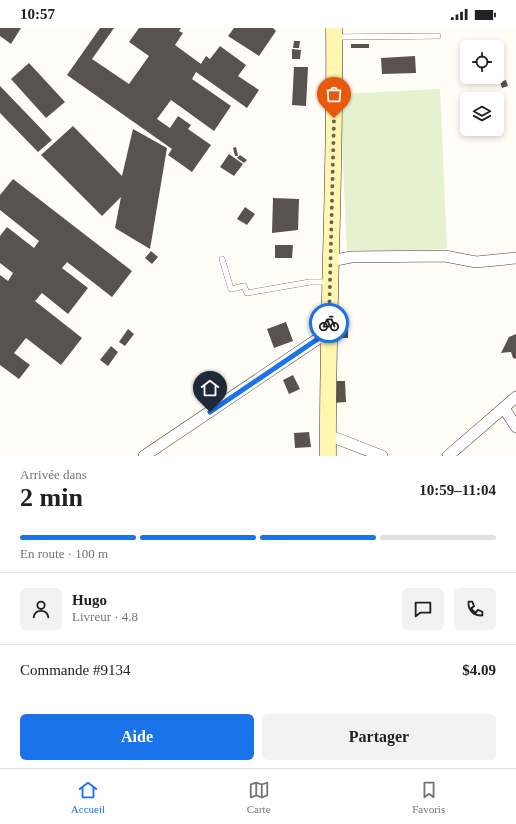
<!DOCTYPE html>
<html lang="fr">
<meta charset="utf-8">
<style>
:root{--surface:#fff;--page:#f2f2f2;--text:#202124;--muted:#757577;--line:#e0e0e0;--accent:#1a73e8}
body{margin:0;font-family:Georgia,serif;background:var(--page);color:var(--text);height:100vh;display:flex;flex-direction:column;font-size:15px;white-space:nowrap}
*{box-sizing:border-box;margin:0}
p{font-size:13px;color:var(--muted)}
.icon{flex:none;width:22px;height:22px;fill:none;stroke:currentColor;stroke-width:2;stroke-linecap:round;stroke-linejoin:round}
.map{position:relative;height:428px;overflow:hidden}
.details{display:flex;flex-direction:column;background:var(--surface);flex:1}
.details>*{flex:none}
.buttons{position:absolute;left:460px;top:12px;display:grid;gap:8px}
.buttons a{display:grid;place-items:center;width:44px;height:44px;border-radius:6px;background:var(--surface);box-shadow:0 2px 6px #0003;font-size:20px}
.pin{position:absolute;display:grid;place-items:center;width:34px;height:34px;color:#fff;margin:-41px -17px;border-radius:50% 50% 50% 0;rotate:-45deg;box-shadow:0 0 4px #0007}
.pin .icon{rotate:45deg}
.courier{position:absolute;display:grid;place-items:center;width:40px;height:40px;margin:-20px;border:3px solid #1a73e8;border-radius:50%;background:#fff;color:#222;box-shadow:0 1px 5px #0007}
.summary em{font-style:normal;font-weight:800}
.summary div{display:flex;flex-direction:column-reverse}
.summary{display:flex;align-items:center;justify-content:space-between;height:68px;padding:0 20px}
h1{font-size:26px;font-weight:800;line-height:30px}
.bar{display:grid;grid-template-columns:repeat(4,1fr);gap:6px 4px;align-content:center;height:48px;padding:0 20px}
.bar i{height:5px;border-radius:3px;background:var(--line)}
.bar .active{background:var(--accent)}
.bar p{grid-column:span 4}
.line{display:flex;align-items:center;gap:10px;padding:0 20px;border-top:1px solid var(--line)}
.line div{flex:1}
.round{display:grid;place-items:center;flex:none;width:42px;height:42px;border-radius:6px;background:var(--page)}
.action{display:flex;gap:8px;margin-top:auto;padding:8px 20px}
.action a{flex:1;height:46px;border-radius:6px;background:var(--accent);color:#fff;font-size:16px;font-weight:800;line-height:46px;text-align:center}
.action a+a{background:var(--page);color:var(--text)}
.status{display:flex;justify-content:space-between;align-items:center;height:28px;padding:0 20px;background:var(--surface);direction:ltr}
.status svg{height:11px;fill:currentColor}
.menu{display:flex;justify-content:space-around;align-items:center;height:56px;border-top:1px solid var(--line);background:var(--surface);font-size:11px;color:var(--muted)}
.menu a{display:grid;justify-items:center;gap:2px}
.menu .active{color:var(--accent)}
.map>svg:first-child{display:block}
.pitch{fill:#e6f2cf}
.building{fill:#5a524d}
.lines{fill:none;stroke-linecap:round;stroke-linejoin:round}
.lane-casing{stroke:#444;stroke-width:6}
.street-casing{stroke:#444;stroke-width:12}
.secondary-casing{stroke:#333;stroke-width:17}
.lane{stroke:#fff;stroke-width:5.5}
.street{stroke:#fff;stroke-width:11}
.secondary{stroke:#fff6b0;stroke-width:16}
.done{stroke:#646461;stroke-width:4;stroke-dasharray:0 7.2}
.route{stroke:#1a73e8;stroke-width:5}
</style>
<div class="status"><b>10:57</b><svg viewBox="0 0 49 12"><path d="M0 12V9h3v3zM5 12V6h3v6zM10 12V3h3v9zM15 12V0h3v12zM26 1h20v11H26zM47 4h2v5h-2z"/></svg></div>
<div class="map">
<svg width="516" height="428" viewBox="0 0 516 428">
<rect width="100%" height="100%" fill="#fffdf5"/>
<!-- pitch -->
<path class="pitch" d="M 440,61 L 447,221 L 347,226 L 340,66 Z"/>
<!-- building -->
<path class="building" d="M 0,0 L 21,0 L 11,16 L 0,8 Z
M 100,0 L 114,0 L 92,31 L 129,56 L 149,28 L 129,14 L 139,0 L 181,0 L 179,3 L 183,5 L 175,17 L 201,36 L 206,28 L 210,31 L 220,18 L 246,37 L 238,48 L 259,62 L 247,80 L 196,44 L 192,51 L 231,78 L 214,103 L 171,72 L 157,91 L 170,100 L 178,88 L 191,97 L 188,101 L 211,117 L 192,144 L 168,127 L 172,121 L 67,47 Z
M 234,0 L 273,0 L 276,3 L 259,28 L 228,8 Z
M 294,13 L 300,13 L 299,20 L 293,20 Z
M 351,16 L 369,16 L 369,20 L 351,20 Z
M 292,21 L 301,22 L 300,31 L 292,31 Z
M 415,28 L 416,45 L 382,46 L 381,30 Z
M 29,35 L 65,74 L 46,90 L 11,51 Z
M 294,39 L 308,39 L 306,78 L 292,77 Z
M 506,52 L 508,58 L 502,60 L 500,54 Z
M 0,58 L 52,112 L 38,124 L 0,85 Z
M 73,98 L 122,148 L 133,101 L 167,120 L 150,221 L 115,200 L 121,169 L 102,188 L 41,127 Z
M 236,119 L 238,128 L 235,128 L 233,120 Z
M 229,126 L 243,136 L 234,148 L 220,139 Z
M 240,127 L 247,132 L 244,135 L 237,130 Z
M 13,151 L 132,243 L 112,269 L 67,234 L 62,240 L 88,260 L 68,286 L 42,265 L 35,273 L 82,310 L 61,337 L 26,310 L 14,325 L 30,337 L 19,351 L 0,337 L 0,247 L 8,253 L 13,245 L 0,235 L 0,208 L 7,199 L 34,220 L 39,213 L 0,182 L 0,167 Z
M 273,170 L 299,171 L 298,202 L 272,205 Z
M 245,179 L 255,186 L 247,197 L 237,191 Z
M 275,217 L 293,217 L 292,230 L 275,230 Z
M 151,223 L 158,229 L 152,236 L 145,230 Z
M 337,288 L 348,288 L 348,310 L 336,310 Z
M 286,294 L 293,313 L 274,320 L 267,301 Z
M 128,301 L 134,306 L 125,318 L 119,314 Z
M 516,306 L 516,331 L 513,330 L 511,324 L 501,325 L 509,309 Z
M 111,318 L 118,324 L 108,338 L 100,332 Z
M 293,347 L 300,361 L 289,366 L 283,352 Z
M 332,353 L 345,353 L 346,374 L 333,375 Z
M 309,404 L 311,419 L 295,420 L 294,405 Z"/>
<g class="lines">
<!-- lane casing -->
<g class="lane-casing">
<path id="lane" d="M 336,9 L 438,8
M 222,231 L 231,261 L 244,258 L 247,265 L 310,254 L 328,254"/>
</g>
<!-- street casing -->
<g class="street-casing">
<path id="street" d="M 331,233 L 351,229 L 445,228 L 476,234 L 516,230
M 504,380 L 516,399
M 328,407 L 382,428
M 144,428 L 328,304
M 448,428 L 516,369"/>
</g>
<!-- secondary casing -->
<g class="secondary-casing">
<path id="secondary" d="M 328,428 C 327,285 336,143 334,0"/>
</g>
<!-- lane -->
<use href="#lane" class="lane"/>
<!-- street -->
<use href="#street" class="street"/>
<!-- secondary -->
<use href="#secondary" class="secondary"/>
</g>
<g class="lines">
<!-- done -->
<path class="done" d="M 329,295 L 334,90"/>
<!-- route -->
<path class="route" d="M 210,384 L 328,304 L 329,295"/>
</g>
</svg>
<div class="buttons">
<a><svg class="icon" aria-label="locate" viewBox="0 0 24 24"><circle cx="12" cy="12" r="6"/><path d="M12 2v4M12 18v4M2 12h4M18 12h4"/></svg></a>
<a><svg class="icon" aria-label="layers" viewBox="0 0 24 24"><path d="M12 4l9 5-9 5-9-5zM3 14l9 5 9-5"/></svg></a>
</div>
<div class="pin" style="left:334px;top:90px;background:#ea580c"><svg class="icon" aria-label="bag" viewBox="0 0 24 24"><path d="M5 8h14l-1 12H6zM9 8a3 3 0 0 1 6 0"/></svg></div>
<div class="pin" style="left:210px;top:384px;background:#1f2937"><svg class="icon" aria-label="home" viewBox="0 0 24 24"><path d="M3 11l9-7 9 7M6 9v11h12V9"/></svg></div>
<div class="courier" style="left:329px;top:295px"><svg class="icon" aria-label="bike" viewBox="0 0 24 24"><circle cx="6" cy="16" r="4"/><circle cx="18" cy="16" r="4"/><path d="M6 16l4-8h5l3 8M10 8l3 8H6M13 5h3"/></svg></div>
</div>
<section class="details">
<div class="summary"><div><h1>2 min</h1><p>Arrivée dans</p></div><em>10:59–11:04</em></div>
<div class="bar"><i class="active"></i><i class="active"></i><i class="active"></i><i></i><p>En route · 100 m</p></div>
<div class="line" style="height:72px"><a class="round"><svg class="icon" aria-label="person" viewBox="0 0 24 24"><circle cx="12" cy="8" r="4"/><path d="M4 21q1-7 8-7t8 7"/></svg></a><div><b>Hugo</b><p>Livreur · 4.8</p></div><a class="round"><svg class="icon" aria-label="chat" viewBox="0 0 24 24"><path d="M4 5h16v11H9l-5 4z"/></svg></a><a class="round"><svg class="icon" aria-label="phone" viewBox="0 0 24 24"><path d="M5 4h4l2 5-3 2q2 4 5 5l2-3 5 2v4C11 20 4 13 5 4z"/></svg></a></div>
<div class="line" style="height:52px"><div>Commande #9134</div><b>$4.09</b></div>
<div class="action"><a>Aide</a><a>Partager</a></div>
</section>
<nav class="menu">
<a class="active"><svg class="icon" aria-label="home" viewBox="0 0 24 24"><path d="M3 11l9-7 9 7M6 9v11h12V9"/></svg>Accueil</a>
<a><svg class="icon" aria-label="map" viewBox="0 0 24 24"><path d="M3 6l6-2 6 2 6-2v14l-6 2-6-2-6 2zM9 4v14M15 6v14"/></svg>Carte</a>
<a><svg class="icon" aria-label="saved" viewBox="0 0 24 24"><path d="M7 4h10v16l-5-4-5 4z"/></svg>Favoris</a>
</nav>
